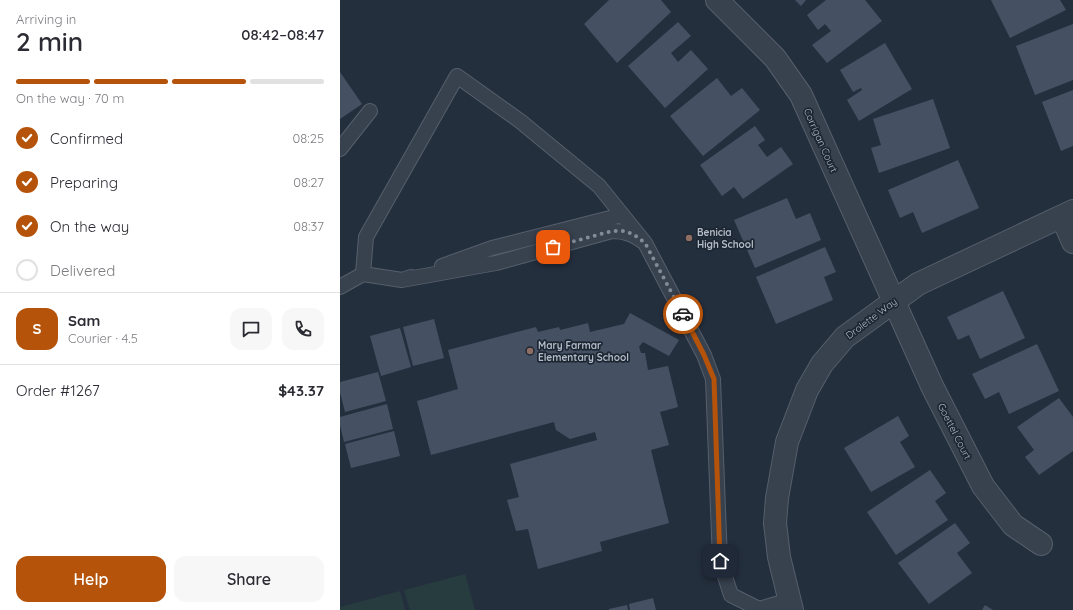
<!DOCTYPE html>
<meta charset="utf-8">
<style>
:root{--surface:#fff;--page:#f7f7f7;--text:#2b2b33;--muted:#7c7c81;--line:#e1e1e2;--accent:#b45309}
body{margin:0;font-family:Quicksand,sans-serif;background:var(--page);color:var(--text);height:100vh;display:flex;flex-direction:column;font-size:15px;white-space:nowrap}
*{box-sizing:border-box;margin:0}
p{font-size:13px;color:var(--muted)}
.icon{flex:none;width:22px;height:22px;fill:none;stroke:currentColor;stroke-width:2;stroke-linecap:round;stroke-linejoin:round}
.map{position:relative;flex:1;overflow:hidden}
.sheet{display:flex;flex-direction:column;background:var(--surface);width:340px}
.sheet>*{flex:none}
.pin{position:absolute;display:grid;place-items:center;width:34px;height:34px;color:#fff;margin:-17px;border-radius:8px;box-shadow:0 2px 6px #0006}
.courier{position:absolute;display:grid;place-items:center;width:40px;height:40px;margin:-20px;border:3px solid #b45309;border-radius:50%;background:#fff;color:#222;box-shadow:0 1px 5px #0007}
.head em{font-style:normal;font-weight:600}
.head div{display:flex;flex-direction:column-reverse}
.head{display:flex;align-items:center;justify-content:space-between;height:68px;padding:0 16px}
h1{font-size:26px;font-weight:600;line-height:30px}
.bar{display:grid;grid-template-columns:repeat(4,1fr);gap:6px 4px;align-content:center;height:48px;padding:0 16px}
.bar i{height:5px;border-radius:3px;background:var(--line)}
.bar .selected{background:var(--accent)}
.bar p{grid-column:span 4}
.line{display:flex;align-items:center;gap:10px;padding:0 16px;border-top:1px solid var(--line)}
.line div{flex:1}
.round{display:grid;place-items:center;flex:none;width:42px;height:42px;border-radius:12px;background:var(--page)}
ol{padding:0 16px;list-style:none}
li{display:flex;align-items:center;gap:12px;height:44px}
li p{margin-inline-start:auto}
li .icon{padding:4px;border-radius:50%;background:var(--accent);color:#fff;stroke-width:4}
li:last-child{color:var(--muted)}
li i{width:22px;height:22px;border:2px solid var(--line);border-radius:50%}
.button{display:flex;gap:8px;margin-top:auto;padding:8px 16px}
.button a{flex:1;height:46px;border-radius:12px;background:var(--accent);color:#fff;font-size:16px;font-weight:600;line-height:46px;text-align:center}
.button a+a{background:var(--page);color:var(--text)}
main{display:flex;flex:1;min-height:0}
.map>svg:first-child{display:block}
.green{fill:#263c3f}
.building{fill:#455162}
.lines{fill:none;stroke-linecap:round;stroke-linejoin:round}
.lane-casing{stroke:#565f6c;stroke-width:16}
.street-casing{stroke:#565f6c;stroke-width:24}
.lane{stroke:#38414e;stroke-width:14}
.street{stroke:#38414e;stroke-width:22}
.done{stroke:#828b98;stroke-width:4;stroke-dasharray:0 7.2}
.route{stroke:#b45309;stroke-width:5}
.education-dot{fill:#8d6e63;stroke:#1d2633;stroke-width:1.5}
.labels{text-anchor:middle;stroke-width:3.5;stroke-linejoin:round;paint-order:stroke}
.street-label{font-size:10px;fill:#b4bcc9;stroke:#1d2633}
.poi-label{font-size:10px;font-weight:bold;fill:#b4bcc9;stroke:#1d2633;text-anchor:start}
</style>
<main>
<section class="sheet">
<div class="head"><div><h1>2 min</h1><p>Arriving in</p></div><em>08:42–08:47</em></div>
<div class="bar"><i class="selected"></i><i class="selected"></i><i class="selected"></i><i></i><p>On the way · 70 m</p></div>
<ol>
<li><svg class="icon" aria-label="check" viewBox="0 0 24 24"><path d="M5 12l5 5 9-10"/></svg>Confirmed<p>08:25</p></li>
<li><svg class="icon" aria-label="check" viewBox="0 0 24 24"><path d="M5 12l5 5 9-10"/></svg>Preparing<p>08:27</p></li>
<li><svg class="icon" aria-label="check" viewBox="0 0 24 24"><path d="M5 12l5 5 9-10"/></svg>On the way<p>08:37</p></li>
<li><i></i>Delivered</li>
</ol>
<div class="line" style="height:72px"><b class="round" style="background:var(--accent);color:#fff">S</b><div><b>Sam</b><p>Courier · 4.5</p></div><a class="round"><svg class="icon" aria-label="chat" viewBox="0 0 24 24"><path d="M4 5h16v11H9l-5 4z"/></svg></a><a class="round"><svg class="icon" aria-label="phone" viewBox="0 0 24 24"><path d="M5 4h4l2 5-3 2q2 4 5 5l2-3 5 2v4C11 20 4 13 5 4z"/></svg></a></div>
<div class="line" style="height:52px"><div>Order #1267</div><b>$43.37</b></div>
<div class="button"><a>Help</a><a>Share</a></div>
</section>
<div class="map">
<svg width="733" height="610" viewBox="0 0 733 610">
<rect width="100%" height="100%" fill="#242f3e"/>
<!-- green -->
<path class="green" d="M 125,574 L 135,610 L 70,610 L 64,590 Z
M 60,591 L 65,610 L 0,610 L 0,607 Z"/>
<!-- building -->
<path class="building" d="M 269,0 L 321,0 L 331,12 L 277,63 L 244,24 Z
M 455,0 L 466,0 L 461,6 Z
M 486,0 L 525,0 L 542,21 L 487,63 L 472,45 L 491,31 L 485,24 L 478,30 L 467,15 Z
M 651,0 L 720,0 L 726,10 L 670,38 Z
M 338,22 L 351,36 L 331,53 L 338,62 L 351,50 L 368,69 L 325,108 L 288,66 Z
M 733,24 L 733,80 L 695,95 L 676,46 Z
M 545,43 L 572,89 L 519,121 L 507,100 L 522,90 L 521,88 L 513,92 L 500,70 Z
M 0,72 L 22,104 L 0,119 Z
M 377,78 L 391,96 L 402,88 L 420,110 L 363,156 L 330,116 Z
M 733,90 L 733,146 L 721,151 L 702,102 Z
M 593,99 L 610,148 L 539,173 L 531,148 L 541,145 L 533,119 Z
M 415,126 L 425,140 L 418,145 L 427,157 L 441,147 L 453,164 L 403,199 L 394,187 L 382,196 L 360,165 Z
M 618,160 L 639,208 L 582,233 L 573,212 L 560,218 L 548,190 Z
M 447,198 L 456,219 L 470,213 L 481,240 L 415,268 L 394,220 Z
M 485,247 L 496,272 L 484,277 L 493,300 L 436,324 L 416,277 Z
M 663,291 L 685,338 L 640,359 L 629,335 L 618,340 L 607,317 Z
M 290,313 L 339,340 L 329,356 L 303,342 L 299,347 L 301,353 L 305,353 L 308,370 L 328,366 L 338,407 L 320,412 L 329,445 L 311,450 L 329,523 L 260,542 L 262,551 L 198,569 L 188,529 L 176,531 L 167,500 L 179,497 L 170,464 L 257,440 L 255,432 L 230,439 L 216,430 L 214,422 L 91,455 L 77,401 L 118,389 L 108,350 L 196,327 L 198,332 L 219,327 L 220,330 L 248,323 L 250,332 L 284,324 Z
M 94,319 L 104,358 L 73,366 L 63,327 Z
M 60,328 L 71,367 L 41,376 L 30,336 Z
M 697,344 L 719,391 L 669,414 L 659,392 L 645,399 L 632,374 Z
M 38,372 L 46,401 L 5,412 L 0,392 L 0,382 Z
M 719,398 L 733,417 L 733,451 L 699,475 L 685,457 L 694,450 L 677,427 Z
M 47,404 L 53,429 L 4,442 L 0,425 L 0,417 Z
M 558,416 L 569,436 L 560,442 L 575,467 L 531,492 L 504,448 Z
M 54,431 L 60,456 L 11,468 L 5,444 Z
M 590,470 L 606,493 L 595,501 L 608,520 L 556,555 L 527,512 Z
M 615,523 L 630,543 L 617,553 L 632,573 L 589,604 L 558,563 Z
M 313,598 L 316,610 L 290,610 L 289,604 Z
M 287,605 L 288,610 L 269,610 L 269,609 Z
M 645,605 L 653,610 L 642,610 Z"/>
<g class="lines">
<!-- lane casing -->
<g class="lane-casing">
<path id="lane" d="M 0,149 L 30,111
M 305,243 L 364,355 L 373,379 L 380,561 L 391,595 L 419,609 L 450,600
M 102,266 L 152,248 L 282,215
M 23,274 L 26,237 L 117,76 L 180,121 L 259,186 L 305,243 C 294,235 286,231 272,231 L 156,263 L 62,280
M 0,287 L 23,274 L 62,280 L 71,277"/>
</g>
<!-- street casing -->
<g class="street-casing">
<path id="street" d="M 377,0 L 435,58 L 461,95 L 592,386 L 643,486 L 673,525 L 701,544
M 722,217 L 733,242
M 452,610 L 439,557 L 435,523 L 437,498 L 447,442 L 467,390 L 482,364 L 505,337 L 578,284 L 733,211"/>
</g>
<!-- lane -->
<use href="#lane" class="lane"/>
<!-- street -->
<use href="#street" class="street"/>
</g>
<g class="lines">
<!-- done -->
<path class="done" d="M 213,247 L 272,231 L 283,231 L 293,234 L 305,243 L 343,314"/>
<!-- route -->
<path class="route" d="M 343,314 L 364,355 L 374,379 L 380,561"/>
</g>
<!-- markers -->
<g class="education-dot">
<circle cx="349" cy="238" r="4"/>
<circle cx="190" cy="351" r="4"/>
</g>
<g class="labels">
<!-- street labels -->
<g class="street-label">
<text transform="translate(481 140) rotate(66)" y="4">Corrigan Court</text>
<text transform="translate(531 318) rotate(-37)" y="4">Drolette Way</text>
<text transform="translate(615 431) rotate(63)" y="4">Goettel Court</text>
</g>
<!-- poi labels -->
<g class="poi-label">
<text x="357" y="236">Benicia<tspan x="357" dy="12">High School</tspan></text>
<text x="198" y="349">Mary Farmar<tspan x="198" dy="12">Elementary School</tspan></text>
</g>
</g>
</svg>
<div class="pin" style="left:213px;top:247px;background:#ea580c"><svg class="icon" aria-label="bag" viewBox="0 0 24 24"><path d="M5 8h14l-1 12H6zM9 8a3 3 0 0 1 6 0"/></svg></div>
<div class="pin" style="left:380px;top:561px;background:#1f2937"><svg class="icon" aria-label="home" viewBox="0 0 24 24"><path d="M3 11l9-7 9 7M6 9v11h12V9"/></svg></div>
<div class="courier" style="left:343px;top:314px"><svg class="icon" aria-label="car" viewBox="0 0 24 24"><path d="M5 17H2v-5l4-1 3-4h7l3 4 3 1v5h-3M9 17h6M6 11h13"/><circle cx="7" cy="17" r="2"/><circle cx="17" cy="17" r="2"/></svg></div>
</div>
</main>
